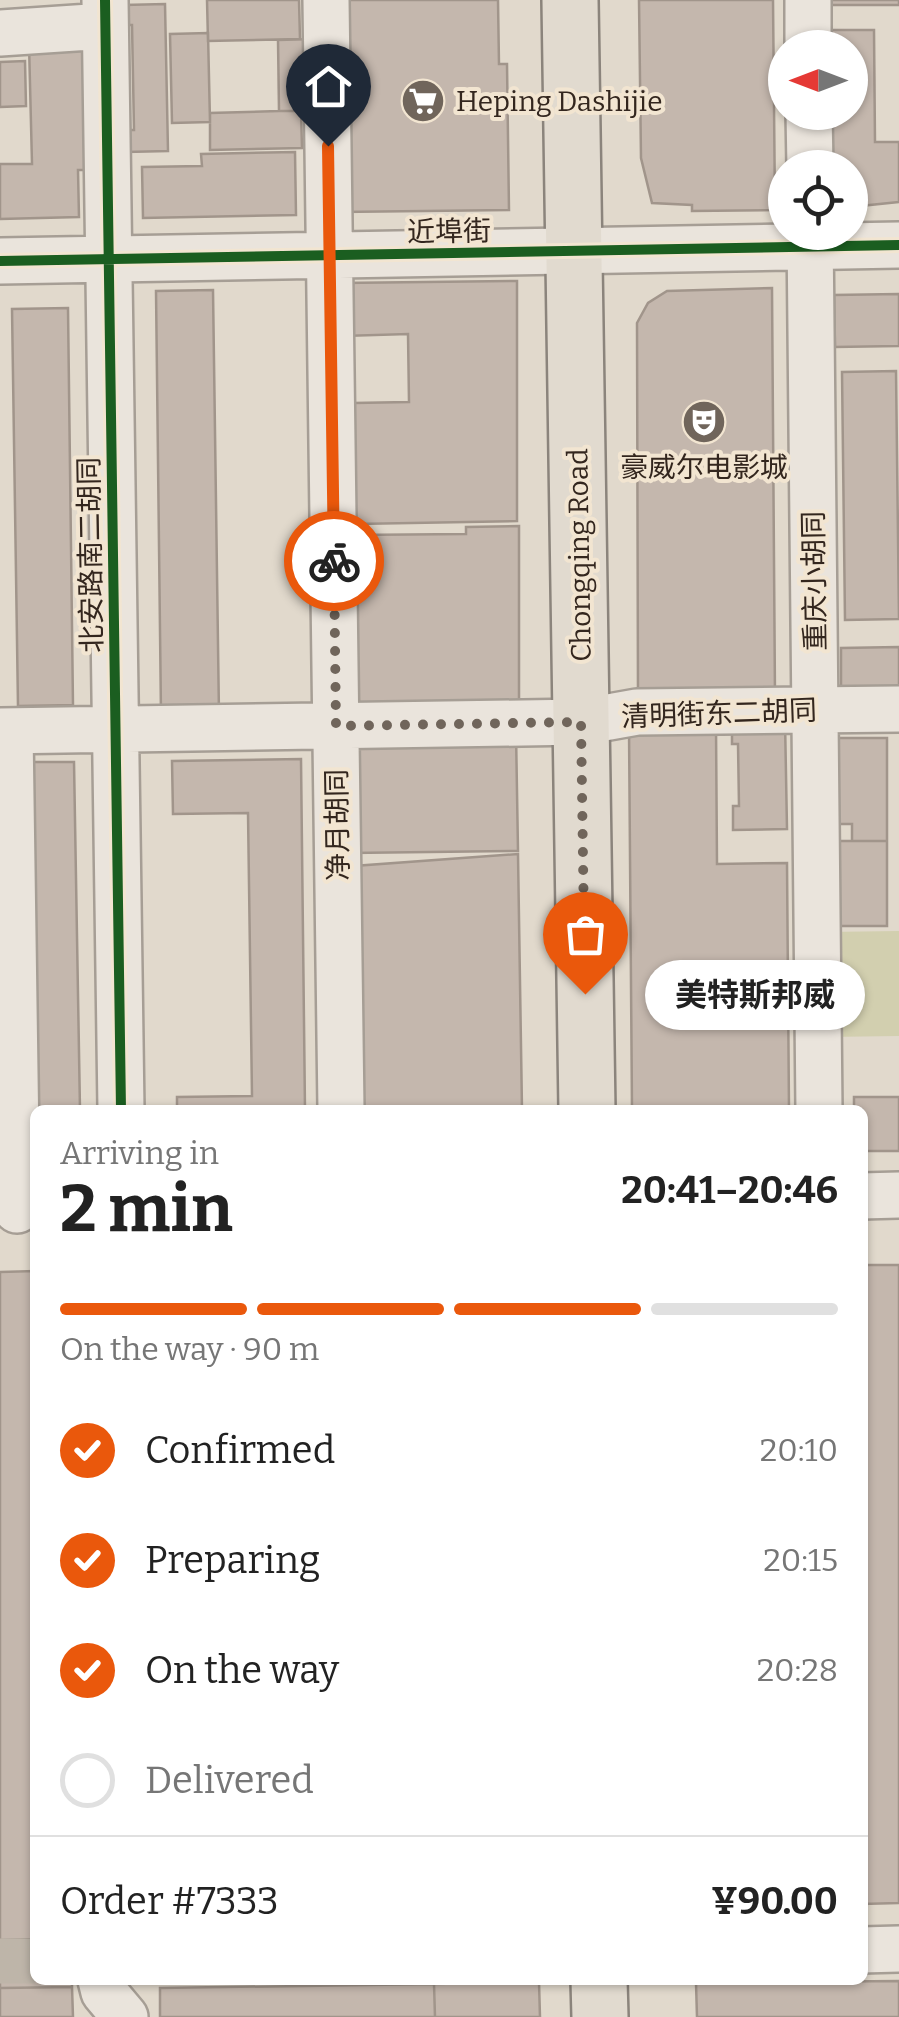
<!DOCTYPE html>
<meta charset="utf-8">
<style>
:root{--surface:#fff;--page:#f2f2f2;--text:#222;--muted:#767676;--line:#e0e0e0;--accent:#ea580c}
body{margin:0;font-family:Bitter,"Noto Sans SC",serif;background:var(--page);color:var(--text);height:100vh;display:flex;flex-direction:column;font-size:38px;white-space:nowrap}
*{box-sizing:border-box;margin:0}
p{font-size:32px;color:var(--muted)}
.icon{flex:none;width:55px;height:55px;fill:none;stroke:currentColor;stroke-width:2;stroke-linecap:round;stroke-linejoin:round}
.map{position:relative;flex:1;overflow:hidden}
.drawer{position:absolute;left:30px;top:1105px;width:838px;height:880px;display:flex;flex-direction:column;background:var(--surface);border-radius:15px;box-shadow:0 2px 8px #0004}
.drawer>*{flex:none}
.needle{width:65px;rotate:270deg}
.tools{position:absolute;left:768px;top:30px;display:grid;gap:20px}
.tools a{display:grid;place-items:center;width:100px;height:100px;border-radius:50%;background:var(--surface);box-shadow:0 2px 8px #0004;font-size:50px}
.pin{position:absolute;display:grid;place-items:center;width:85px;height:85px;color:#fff;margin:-102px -42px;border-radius:50% 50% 50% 0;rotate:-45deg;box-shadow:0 0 10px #0007}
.pin .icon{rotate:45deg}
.courier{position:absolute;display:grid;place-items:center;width:100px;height:100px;margin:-50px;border:8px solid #ea580c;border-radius:50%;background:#fff;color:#222;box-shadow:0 2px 12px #0007}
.bubble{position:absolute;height:70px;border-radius:35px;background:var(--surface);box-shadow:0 2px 8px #0004;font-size:32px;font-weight:700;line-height:70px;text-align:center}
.headline em{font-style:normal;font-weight:700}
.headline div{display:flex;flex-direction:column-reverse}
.headline{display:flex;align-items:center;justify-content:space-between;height:170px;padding:0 30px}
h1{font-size:65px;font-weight:700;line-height:75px}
.bar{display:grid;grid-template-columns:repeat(4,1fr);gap:15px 10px;align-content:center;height:120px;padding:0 30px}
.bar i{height:12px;border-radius:8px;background:var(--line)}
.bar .current{background:var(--accent)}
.bar p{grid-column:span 4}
.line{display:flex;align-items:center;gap:25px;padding:0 30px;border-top:2px solid var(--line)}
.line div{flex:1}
ol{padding:0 30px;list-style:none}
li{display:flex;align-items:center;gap:30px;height:110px}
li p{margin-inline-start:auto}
li .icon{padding:10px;border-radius:50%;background:var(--accent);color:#fff;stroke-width:4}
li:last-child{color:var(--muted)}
li i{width:55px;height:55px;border:5px solid var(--line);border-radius:50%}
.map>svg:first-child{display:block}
.green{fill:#d2cfaf}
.building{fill:#c4b7ad;stroke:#a1958b;stroke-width:2.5}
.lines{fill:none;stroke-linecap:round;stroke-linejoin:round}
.minor-tunnel{stroke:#beb5a9;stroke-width:45;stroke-dasharray:45 22;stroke-linecap:butt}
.minor-casing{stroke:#a69e95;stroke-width:50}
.major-casing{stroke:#8b847c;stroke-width:60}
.minor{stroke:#eae4dc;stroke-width:45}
.major{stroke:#e1dacf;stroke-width:55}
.cycleway-casing{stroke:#f2e5d1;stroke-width:16}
.cycleway{stroke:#1b5e20;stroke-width:10}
.done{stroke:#70655b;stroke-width:10;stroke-dasharray:0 18}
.route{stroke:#ea580c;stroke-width:12}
.labels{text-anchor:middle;stroke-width:8;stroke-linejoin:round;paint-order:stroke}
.poi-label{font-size:28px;fill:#33261e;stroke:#f2e5d1;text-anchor:start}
.street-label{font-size:28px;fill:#33261e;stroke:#f2e5d1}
</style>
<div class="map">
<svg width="899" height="2017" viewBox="0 0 899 2017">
<rect width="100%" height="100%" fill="#e1d9cc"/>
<!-- green -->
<path class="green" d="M 899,931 L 899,1036 L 826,1037 L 825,932 Z"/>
<!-- building -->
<path class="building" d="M 207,0 L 299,0 L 300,39 L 208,41 Z
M 338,0 L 498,0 L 499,64 L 507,64 L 509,210 L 340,212 Z
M 639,0 L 773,0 L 775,210 L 692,211 L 692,205 L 652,203 L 641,158 Z
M 828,0 L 899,0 L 899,5 L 828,5 Z
M 165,4 L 168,151 L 126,152 L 126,130 L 134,130 L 132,25 L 124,25 L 124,5 Z
M 828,30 L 874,30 L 875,142 L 899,142 L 899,202 L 850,207 L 850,168 L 830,168 L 829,112 L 850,112 L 850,48 L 829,48 Z
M 208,33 L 210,122 L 172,123 L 170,34 Z
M 314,39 L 316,111 L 279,111 L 278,40 Z
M 84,42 L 87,170 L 78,170 L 79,217 L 0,219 L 0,164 L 32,164 L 29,44 Z
M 25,61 L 26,106 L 0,107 L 0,62 Z
M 279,111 L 301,111 L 302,148 L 210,150 L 210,113 Z
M 295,152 L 296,215 L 143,218 L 142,167 L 202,166 L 201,154 Z
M 517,281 L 517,521 L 356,524 L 354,403 L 409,402 L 408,334 L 343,336 L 341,283 Z
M 772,288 L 775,697 L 638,698 L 637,323 L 648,303 L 667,291 Z
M 213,290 L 219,715 L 161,715 L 156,291 Z
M 899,294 L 899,346 L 835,347 L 834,295 Z
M 68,308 L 73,705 L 18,706 L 12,309 Z
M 896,371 L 899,619 L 845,620 L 842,372 Z
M 519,526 L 519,702 L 354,707 L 352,535 L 466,534 L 466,527 Z
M 899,647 L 899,702 L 841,702 L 841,648 Z
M 732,720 L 785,720 L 787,829 L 733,830 L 733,806 L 739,806 L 738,744 L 732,744 Z
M 716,727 L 717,864 L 787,863 L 789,1110 L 632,1110 L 629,728 Z
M 516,732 L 518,851 L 350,853 L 348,734 Z
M 835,738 L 887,738 L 887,841 L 852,841 L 852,824 L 835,824 Z
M 301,759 L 305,1110 L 177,1110 L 177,1097 L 252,1096 L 248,813 L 173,814 L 172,761 Z
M 23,762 L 74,762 L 80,1110 L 35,1110 Z
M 835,841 L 887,841 L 887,926 L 835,926 Z
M 518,854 L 522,1110 L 357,1110 L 354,866 Z
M 854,1097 L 899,1097 L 899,1151 L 862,1151 L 862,1110 L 854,1110 Z
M 862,1265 L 899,1265 L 899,1903 L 862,1904 Z
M 35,1271 L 35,1939 L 0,1940 L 0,1272 Z
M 35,1939 L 35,1980 L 72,1980 L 72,1987 L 0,1988 L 0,1940 Z
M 899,1981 L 899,2017 L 697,2017 L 696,1983 Z
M 539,1982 L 540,2017 L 435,2017 L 434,1984 Z
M 434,1984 L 435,2017 L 160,2017 L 160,1988 Z
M 72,1987 L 73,2017 L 0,2017 L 0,1988 Z"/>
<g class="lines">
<!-- minor-tunnel -->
<path class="minor-tunnel" d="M 0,1961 L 35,1961"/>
<!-- minor casing -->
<g class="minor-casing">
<path id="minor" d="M 105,0 L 121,1110
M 326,0 L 341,1110
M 808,0 L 808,48
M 0,33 L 105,26
M 809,112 L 810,168
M 810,232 L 819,1110
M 0,261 L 899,245
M 0,731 L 581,722 L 637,712 L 899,709
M 10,731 L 17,1210
M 862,1196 L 899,1195
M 862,1950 L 899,1949
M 101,1980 L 104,1992 L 125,2017"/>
</g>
<!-- major casing -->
<g class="major-casing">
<path id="major" d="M 570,0 L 587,1110
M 599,1980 L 600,2017"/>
</g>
<!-- minor -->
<use href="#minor" class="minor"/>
<!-- major -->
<use href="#major" class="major"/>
<!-- cycleway casing -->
<g class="cycleway-casing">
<path id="cycleway" d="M 105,0 L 121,1110
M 0,261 L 899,245"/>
</g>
<!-- cycleway -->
<use href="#cycleway" class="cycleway"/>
</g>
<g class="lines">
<!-- done -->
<path class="done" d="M 334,561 L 336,726 L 581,722 L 585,994"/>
<!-- route -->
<path class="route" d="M 328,146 L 334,561"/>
</g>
<!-- icons -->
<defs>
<g id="supermarket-disc" transform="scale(2.25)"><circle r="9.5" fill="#70655b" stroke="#f2e5d1"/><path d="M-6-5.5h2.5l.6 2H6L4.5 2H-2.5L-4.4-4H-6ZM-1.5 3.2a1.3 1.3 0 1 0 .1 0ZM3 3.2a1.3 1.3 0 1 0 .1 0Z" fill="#fff"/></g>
<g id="theatre-disc" transform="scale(2.25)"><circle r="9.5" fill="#70655b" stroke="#f2e5d1"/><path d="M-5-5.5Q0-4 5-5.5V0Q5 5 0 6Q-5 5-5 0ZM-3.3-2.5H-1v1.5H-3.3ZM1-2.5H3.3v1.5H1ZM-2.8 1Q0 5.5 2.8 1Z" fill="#fff"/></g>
</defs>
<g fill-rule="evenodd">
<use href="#supermarket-disc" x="423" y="101"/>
<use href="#theatre-disc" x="704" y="422"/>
</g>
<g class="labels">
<!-- poi labels -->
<g class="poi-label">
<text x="456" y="111">Heping Dashijie</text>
<text x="704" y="477" text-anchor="middle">豪威尔电影城</text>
</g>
<!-- street labels -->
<g class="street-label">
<text transform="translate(449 231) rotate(-1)" y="10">近埠街</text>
<text transform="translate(90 555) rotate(-91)" y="10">北安路南二胡同</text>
<text transform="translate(579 555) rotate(-91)" y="10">Chongqing Road</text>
<text transform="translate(814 581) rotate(-91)" y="10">重庆小胡同</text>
<text transform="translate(719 713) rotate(-2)" y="10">清明街东二胡同</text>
<text transform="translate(337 825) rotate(-91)" y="10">净月胡同</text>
</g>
</g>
</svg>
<div class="tools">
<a><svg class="needle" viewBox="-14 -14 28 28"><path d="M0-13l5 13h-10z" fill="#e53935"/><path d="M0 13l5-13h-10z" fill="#767676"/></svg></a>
<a><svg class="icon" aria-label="locate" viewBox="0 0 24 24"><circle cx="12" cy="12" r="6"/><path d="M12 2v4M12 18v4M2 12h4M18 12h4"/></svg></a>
</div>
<div class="pin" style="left:585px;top:994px;background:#ea580c"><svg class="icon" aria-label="bag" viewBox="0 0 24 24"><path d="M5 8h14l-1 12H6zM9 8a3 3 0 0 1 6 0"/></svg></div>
<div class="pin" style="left:328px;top:146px;background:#1f2937"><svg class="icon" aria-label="home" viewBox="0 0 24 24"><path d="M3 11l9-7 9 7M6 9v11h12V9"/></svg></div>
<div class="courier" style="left:334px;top:561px"><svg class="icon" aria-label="bike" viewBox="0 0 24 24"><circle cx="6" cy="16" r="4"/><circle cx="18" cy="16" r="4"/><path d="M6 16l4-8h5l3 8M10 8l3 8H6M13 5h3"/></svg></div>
<div class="bubble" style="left:645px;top:960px;width:220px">美特斯邦威</div>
<section class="drawer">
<div class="headline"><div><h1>2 min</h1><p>Arriving in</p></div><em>20:41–20:46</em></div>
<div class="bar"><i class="current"></i><i class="current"></i><i class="current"></i><i></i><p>On the way · 90 m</p></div>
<ol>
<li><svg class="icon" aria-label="check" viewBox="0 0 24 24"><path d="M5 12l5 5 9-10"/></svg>Confirmed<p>20:10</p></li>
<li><svg class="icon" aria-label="check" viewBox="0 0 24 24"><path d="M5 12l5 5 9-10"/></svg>Preparing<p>20:15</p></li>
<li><svg class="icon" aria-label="check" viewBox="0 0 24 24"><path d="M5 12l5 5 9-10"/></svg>On the way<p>20:28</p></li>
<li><i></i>Delivered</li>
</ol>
<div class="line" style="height:130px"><div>Order #7333</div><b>¥90.00</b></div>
</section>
</div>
